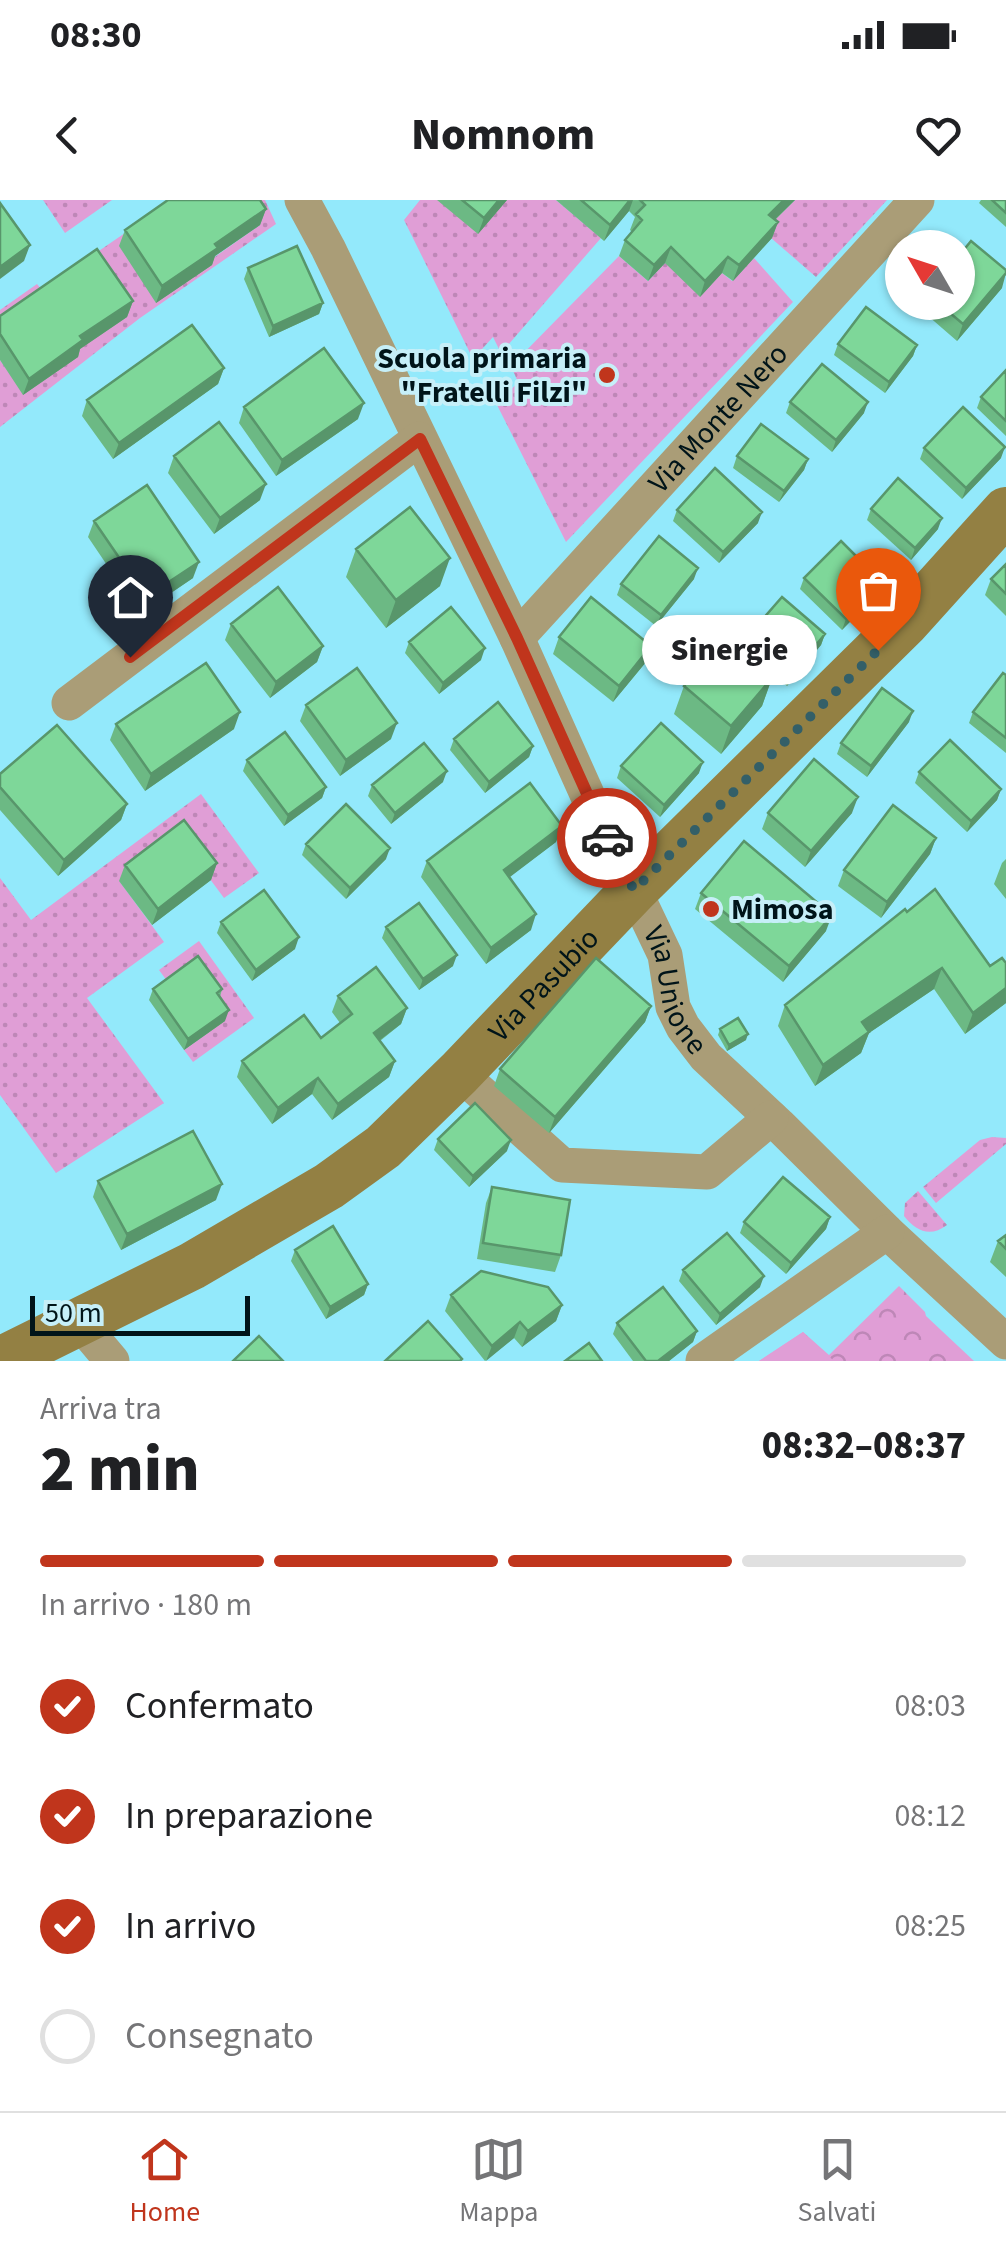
<!DOCTYPE html>
<html lang="it">
<meta charset="utf-8">
<style>
:root{--surface:#fff;--page:#f6f6f6;--text:#202124;--muted:#757577;--line:#e0e0e0;--accent:#c0351c}
body{margin:0;font-family:"Source Sans 3",sans-serif;background:var(--page);color:var(--text);height:100vh;display:flex;flex-direction:column;font-size:38px;white-space:nowrap}
*{box-sizing:border-box;margin:0}
p{font-size:32px;color:var(--muted)}
.icon{flex:none;width:55px;height:55px;fill:none;stroke:currentColor;stroke-width:2;stroke-linecap:round;stroke-linejoin:round}
.map{position:relative;height:1161px;overflow:hidden}
.side{display:flex;flex-direction:column;background:var(--surface);flex:1}
.side>*{flex:none}
.needle{width:65px;rotate:309deg}
.controls{position:absolute;left:885px;top:30px;display:grid;gap:20px}
.controls a{display:grid;place-items:center;width:90px;height:90px;border-radius:50%;background:var(--surface);box-shadow:0 2px 8px #0004;font-size:50px}
.scale{position:absolute;left:30px;bottom:25px;width:220px;box-sizing:border-box;padding-left:10px;border:5px solid #001419;border-top:0;font-size:28px;line-height:35px;white-space:nowrap;color:#001419;-webkit-text-stroke:8px #c6eff8;paint-order:stroke}
.pin{position:absolute;display:grid;place-items:center;width:85px;height:85px;color:#fff;margin:-102px -42px;border-radius:50% 50% 50% 0;rotate:-45deg;box-shadow:0 0 10px #0007}
.pin .icon{rotate:45deg}
.courier{position:absolute;display:grid;place-items:center;width:100px;height:100px;margin:-50px;border:8px solid #c0351c;border-radius:50%;background:#fff;color:#222;box-shadow:0 2px 12px #0007}
.bubble{position:absolute;height:70px;border-radius:35px;background:var(--surface);box-shadow:0 2px 8px #0004;font-size:32px;font-weight:800;line-height:70px;text-align:center}
.head em{font-style:normal;font-weight:800}
.head div{display:flex;flex-direction:column-reverse}
.head{display:flex;align-items:center;justify-content:space-between;height:170px;padding:0 40px}
h1{font-size:65px;font-weight:800;line-height:75px}
.bar{display:grid;grid-template-columns:repeat(4,1fr);gap:15px 10px;align-content:center;height:120px;padding:0 40px}
.bar i{height:12px;border-radius:8px;background:var(--line)}
.bar .selected{background:var(--accent)}
.bar p{grid-column:span 4}
ol{padding:0 40px;list-style:none}
li{display:flex;align-items:center;gap:30px;height:110px}
li p{margin-inline-start:auto}
li .icon{padding:10px;border-radius:50%;background:var(--accent);color:#fff;stroke-width:4}
li:last-child{color:var(--muted)}
li i{width:55px;height:55px;border:5px solid var(--line);border-radius:50%}
.status{display:flex;justify-content:space-between;align-items:center;height:70px;padding:0 50px;background:var(--surface);direction:ltr}
.status svg{height:28px;fill:currentColor}
header{display:flex;justify-content:space-between;align-items:center;height:130px;padding:0 40px;background:var(--surface);font-size:45px;font-weight:800}
.tabs{display:flex;justify-content:space-around;align-items:center;height:140px;border-top:2px solid var(--line);background:var(--surface);font-size:28px;color:var(--muted)}
.tabs a{display:grid;justify-items:center;gap:5px}
.tabs .selected{color:var(--accent)}
.map>svg:first-child{display:block}
.grass{fill:url(#grass-dots)}
.park{fill:url(#park-crowns)}
.garden{fill:#e09ed6}
.lines{fill:none;stroke-linecap:round;stroke-linejoin:round}
.street{stroke:#aa9d77;stroke-width:35}
.secondary{stroke:#938043;stroke-width:48}
.wall{fill:#6cb984}
.shaded-wall{fill:#58966b}
.building{fill:#7ed799;stroke:#58966b;stroke-width:2.5}
.done{stroke:#335f68;stroke-width:10;stroke-dasharray:0 18}
.route{stroke:#c0351c;stroke-width:12}
.poi-dot{fill:#c0351c;stroke:#c6eff8;stroke-width:4}
.labels{text-anchor:middle;stroke-width:8;stroke-linejoin:round;paint-order:stroke}
.poi-label{font-size:30px;font-weight:bold;fill:#001419;stroke:#c6eff8;text-anchor:end}
.street-label{font-size:30px;fill:#001419;stroke:#c6eff8}
</style>
<div class="status"><b>08:30</b><svg viewBox="0 0 49 12"><path d="M0 12V9h3v3zM5 12V6h3v6zM10 12V3h3v9zM15 12V0h3v12zM26 1h20v11H26zM47 4h2v5h-2z"/></svg></div>
<header><svg class="icon" aria-label="back" viewBox="0 0 24 24"><path d="M15 5l-7 7 7 7"/></svg>Nomnom<svg class="icon" aria-label="heart" viewBox="0 0 24 24"><path d="M12 20l-8-8c-3-5 5-10 8-4 3-6 11-1 8 4z"/></svg></header>
<div class="map">
<svg width="1006" height="1161" viewBox="0 0 1006 1161">
<defs>
<pattern id="grass-dots" width="8" height="8" patternUnits="userSpaceOnUse" patternTransform="scale(2.5)"><rect width="8" height="8" fill="#e09ed6"/><path d="M2 2h.1M6 6h.1" fill="none" stroke="#be87b7" stroke-width="1.8" stroke-linecap="round"/></pattern>
<pattern id="park-crowns" width="20" height="18" patternUnits="userSpaceOnUse" patternTransform="scale(2.5)"><rect width="20" height="18" fill="#e09ed6"/><path d="M2 6a3 3 0 1 1 6 0M12 15a3 3 0 1 1 6 0" fill="none" stroke="#be87b7"/></pattern>
</defs>
<rect width="100%" height="100%" fill="#93e9fb"/>
<!-- grass -->
<path class="grass" d="M 43,0 L 112,0 L 65,33 Z
M 173,0 L 209,61 L 260,25 L 243,0 L 265,0 L 276,24 L 140,118 L 0,227 L 0,160 L 24,194 L 0,128 L 0,110 L 37,84 L 42,90 Z
M 420,0 L 556,0 L 601,38 L 501,153 L 493,137 L 473,159 L 404,20 Z
M 795,0 L 887,0 L 816,77 L 763,31 Z
M 619,56 L 648,81 L 665,63 L 722,73 L 732,81 L 754,58 L 793,102 L 566,342 L 497,205 L 518,182 L 511,166 Z
M 201,594 L 259,673 L 224,698 L 178,636 L 120,682 L 164,742 L 87,798 L 164,903 L 56,973 L 0,895 L 0,678 L 31,720 Z
M 199,741 L 254,818 L 193,862 L 184,850 L 224,821 L 170,785 L 159,770 Z
M 992,937 L 1006,938 L 1006,944 L 936,1003 L 923,987 L 980,940 Z
M 918,991 L 947,1025 C 930,1038 916,1031 904,1016 L 905,1003 Z"/>
<!-- park -->
<path class="park" d="M 899,1086 L 925,1112 L 926,1116 L 974,1161 L 759,1161 L 803,1132 L 829,1155 Z"/>
<!-- garden -->
<path class="garden" d="M 803,1132 L 834,1161 L 759,1161 Z"/>
<g class="lines">
<!-- street -->
<g class="street">
<path id="s1" d="M 302,0 L 328,48 L 517,438 L 604,632 L 634,690 L 665,755 L 673,807 L 683,827 L 706,857 L 779,925 L 887,1032 L 1006,1142"/>
<path id="s2" d="M 517,438 L 917,0"/>
<path d="M 69,503 L 419,239"/>
<path d="M 459,873 L 562,965 L 707,972 L 771,918"/>
<path d="M 80,1123 L 112,1161"/>
<path d="M 703,1161 L 887,1032"/>
</g>
<!-- secondary -->
<path class="secondary" id="s3" d="M 0,1161 L 192,1066 L 329,986 L 383,947 L 459,873 L 634,690 L 905,423 L 1006,311"/>
</g>
<!-- wall -->
<path class="wall" d="M 437,0 L 507,0 L 478,34 Z
M 556,0 L 795,0 L 775,20 L 778,22 L 772,38 L 733,81 L 722,73 L 700,97 L 665,63 L 648,81 L 619,56 L 625,40 L 632,32 L 630,30 L 635,17 L 629,11 L 604,41 Z
M 981,0 L 1006,0 L 1006,27 L 979,3 Z
M 266,9 L 260,25 L 215,56 L 212,65 L 156,103 L 119,46 L 125,30 Z
M 248,68 L 323,103 L 319,114 L 269,137 L 244,79 Z
M 902,68 L 902,94 L 894,87 Z
M 1002,88 L 957,141 L 912,102 L 958,102 Z
M 133,101 L 127,117 L 80,149 L 78,157 L 23,195 L 0,160 L 0,116 Z
M 838,144 L 917,145 L 913,156 L 885,193 L 834,155 Z
M 224,168 L 218,184 L 113,259 L 82,216 L 87,200 Z
M 1006,170 L 1006,236 L 977,208 L 981,197 Z
M 790,202 L 864,213 L 832,252 L 786,213 Z
M 244,207 L 358,219 L 276,276 L 239,223 Z
M 924,248 L 1001,258 L 962,299 L 920,259 Z
M 174,256 L 260,300 L 214,334 L 168,273 Z
M 737,256 L 808,259 L 804,270 L 779,302 L 733,268 Z
M 871,309 L 938,329 L 911,360 L 867,320 Z
M 677,310 L 758,323 L 719,363 L 673,321 Z
M 94,321 L 193,378 L 140,414 L 88,337 Z
M 356,349 L 440,386 L 386,428 L 346,377 Z
M 1006,364 L 1006,416 L 985,395 L 991,379 Z
M 804,378 L 878,393 L 842,430 L 800,389 Z
M 694,379 L 656,426 L 617,395 L 621,384 Z
M 231,424 L 323,446 L 317,462 L 270,498 L 225,440 Z
M 825,434 L 821,445 L 787,486 L 743,448 L 747,437 Z
M 559,437 L 646,462 L 613,502 L 553,454 Z
M 409,442 L 481,460 L 439,494 L 405,453 Z
M 1006,475 L 1006,553 L 969,523 L 973,512 Z
M 772,478 L 762,506 L 721,554 L 674,514 L 684,486 Z
M 306,505 L 391,539 L 340,576 L 300,521 Z
M 909,522 L 867,577 L 837,554 L 841,543 Z
M 116,524 L 234,529 L 145,591 L 110,540 Z
M 454,539 L 533,546 L 529,557 L 485,593 L 450,550 Z
M 247,560 L 326,587 L 322,598 L 284,626 L 243,571 Z
M 621,566 L 699,573 L 660,617 L 617,578 Z
M 919,572 L 1001,589 L 997,600 L 967,632 L 915,583 Z
M 0,574 L 127,604 L 121,620 L 58,676 L 0,610 Z
M 443,582 L 391,624 L 368,596 L 372,585 Z
M 768,613 L 852,613 L 805,667 L 762,629 Z
M 562,626 L 556,642 L 509,677 L 531,730 L 486,764 L 421,677 L 427,661 Z
M 936,638 L 930,654 L 881,718 L 838,686 L 844,670 Z
M 306,644 L 386,659 L 346,699 L 302,655 Z
M 1006,659 L 1006,699 L 994,684 L 1002,663 Z
M 217,663 L 211,680 L 152,725 L 119,681 L 125,665 Z
M 701,693 L 826,731 L 783,782 L 695,709 Z
M 907,712 L 990,766 L 1006,763 L 1006,803 L 965,834 L 934,789 L 869,833 L 861,853 L 815,886 L 778,826 L 785,805 Z
M 221,722 L 295,749 L 252,781 L 217,733 Z
M 386,727 L 453,766 L 419,790 L 382,738 Z
M 153,789 L 222,789 L 220,797 L 225,821 L 184,850 L 149,800 Z
M 338,796 L 407,808 L 401,824 L 380,841 L 395,861 L 389,877 L 332,920 L 312,894 L 272,924 L 237,877 L 242,861 L 321,838 L 340,823 L 332,812 Z
M 651,806 L 645,822 L 549,933 L 494,886 L 500,869 Z
M 720,829 L 746,840 L 727,851 L 718,835 Z
M 438,939 L 507,951 L 469,987 L 434,950 Z
M 98,981 L 216,1000 L 121,1050 L 93,997 Z
M 492,987 L 561,1055 L 555,1072 L 477,1059 L 486,1003 Z
M 830,1017 L 826,1029 L 786,1074 L 740,1033 L 744,1022 Z
M 1006,1035 L 1006,1077 L 990,1062 L 998,1041 Z
M 295,1050 L 368,1084 L 364,1095 L 326,1119 L 291,1061 Z
M 683,1070 L 760,1087 L 716,1125 L 679,1081 Z
M 451,1095 L 562,1105 L 556,1121 L 522,1147 L 514,1138 L 485,1161 L 445,1111 Z
M 617,1123 L 697,1131 L 693,1142 L 669,1161 L 633,1161 L 613,1134 Z"/>
<!-- shaded-wall -->
<path class="shaded-wall" d="M 499,0 L 507,0 L 478,34 L 484,18 Z
M 630,0 L 633,0 L 629,11 L 604,41 L 610,25 Z
M 784,0 L 795,0 L 763,31 L 769,15 Z
M 266,9 L 260,25 L 215,56 L 212,65 L 156,103 L 162,86 L 215,44 Z
M 778,22 L 772,38 L 733,81 L 739,65 Z
M 30,45 L 24,61 L 0,79 L 0,67 Z
M 671,47 L 665,63 L 648,81 L 654,65 Z
M 728,57 L 722,73 L 700,97 L 705,81 Z
M 1006,73 L 1002,88 L 957,141 L 963,124 Z
M 133,101 L 127,117 L 80,149 L 78,157 L 23,195 L 29,179 L 80,136 Z
M 323,103 L 319,114 L 269,137 L 273,126 Z
M 917,145 L 913,156 L 885,193 L 889,182 Z
M 224,168 L 218,184 L 113,259 L 119,243 Z
M 868,202 L 864,213 L 832,252 L 836,240 Z
M 364,203 L 358,219 L 276,276 L 282,260 Z
M 1005,247 L 1001,258 L 962,299 L 966,288 Z
M 808,259 L 804,270 L 779,302 L 784,291 Z
M 266,284 L 260,300 L 214,334 L 220,318 Z
M 762,312 L 758,323 L 719,363 L 723,352 Z
M 942,318 L 938,329 L 911,360 L 915,348 Z
M 450,358 L 440,386 L 386,428 L 396,400 Z
M 199,362 L 193,378 L 140,414 L 146,397 Z
M 698,368 L 694,379 L 656,426 L 661,415 Z
M 882,382 L 878,393 L 842,430 L 846,419 Z
M 825,434 L 821,445 L 787,486 L 791,475 Z
M 323,446 L 317,462 L 270,498 L 276,482 Z
M 651,446 L 646,462 L 613,502 L 619,486 Z
M 485,448 L 481,460 L 439,494 L 443,483 Z
M 772,478 L 762,506 L 721,554 L 731,526 Z
M 913,511 L 909,522 L 867,577 L 871,566 Z
M 240,512 L 234,529 L 145,591 L 151,574 Z
M 397,523 L 391,539 L 340,576 L 346,560 Z
M 533,546 L 529,557 L 485,593 L 489,582 Z
M 703,562 L 699,573 L 660,617 L 664,605 Z
M 447,571 L 443,582 L 391,624 L 395,613 Z
M 326,587 L 322,598 L 284,626 L 288,615 Z
M 1001,589 L 997,600 L 967,632 L 971,621 Z
M 858,597 L 852,613 L 805,667 L 811,651 Z
M 127,604 L 121,620 L 58,676 L 64,660 Z
M 562,626 L 556,642 L 498,686 L 504,670 Z
M 936,638 L 930,654 L 881,718 L 887,702 Z
M 390,648 L 386,659 L 346,699 L 350,688 Z
M 217,663 L 211,680 L 152,725 L 158,709 Z
M 536,714 L 531,730 L 486,764 L 491,748 Z
M 832,715 L 826,731 L 783,782 L 789,766 Z
M 299,737 L 295,749 L 252,781 L 256,770 Z
M 457,755 L 453,766 L 419,790 L 423,779 Z
M 942,768 L 934,789 L 869,833 L 861,853 L 815,886 L 823,865 L 862,822 Z
M 1006,788 L 1006,803 L 965,834 L 973,813 Z
M 651,806 L 645,822 L 549,933 L 555,917 Z
M 407,808 L 401,824 L 368,849 L 374,833 Z
M 229,810 L 225,821 L 184,850 L 188,839 Z
M 748,834 L 746,840 L 727,851 L 729,845 Z
M 395,861 L 389,877 L 332,920 L 338,904 Z
M 318,878 L 312,894 L 272,924 L 278,908 Z
M 511,940 L 507,951 L 469,987 L 473,976 Z
M 222,984 L 216,1000 L 121,1050 L 127,1034 Z
M 830,1017 L 826,1029 L 786,1074 L 791,1063 Z
M 764,1076 L 760,1087 L 716,1125 L 720,1114 Z
M 368,1084 L 364,1095 L 326,1119 L 330,1107 Z
M 562,1105 L 556,1121 L 522,1147 L 528,1131 Z
M 520,1122 L 514,1138 L 486,1161 L 492,1146 Z
M 697,1131 L 693,1142 L 669,1161 L 658,1161 Z"/>
<!-- building -->
<path class="building" d="M 168,0 L 260,0 L 266,9 L 215,44 L 218,48 L 162,86 L 125,30 Z
M 462,0 L 499,0 L 484,18 Z
M 581,0 L 630,0 L 610,25 Z
M 640,0 L 784,0 L 769,15 L 778,22 L 739,65 L 728,57 L 705,81 L 671,47 L 654,65 L 625,40 L 642,20 L 636,14 L 645,5 Z
M 992,0 L 1006,0 L 1006,13 Z
M 0,3 L 30,45 L 0,67 Z
M 928,38 L 939,48 L 920,48 Z
M 971,41 L 1006,70 L 1006,73 L 963,124 L 937,102 L 958,102 L 958,57 Z
M 297,46 L 323,103 L 273,126 L 248,68 Z
M 97,49 L 133,101 L 80,136 L 83,140 L 29,179 L 0,134 L 0,116 Z
M 866,107 L 917,145 L 889,182 L 838,144 Z
M 192,125 L 224,168 L 119,243 L 87,200 Z
M 324,148 L 364,203 L 282,260 L 244,207 Z
M 822,164 L 868,202 L 836,240 L 790,202 Z
M 1006,170 L 1006,221 L 981,197 Z
M 963,207 L 1005,247 L 966,288 L 924,248 Z
M 219,222 L 266,284 L 220,318 L 174,256 Z
M 761,224 L 808,259 L 784,291 L 737,256 Z
M 715,268 L 762,312 L 723,352 L 677,310 Z
M 898,278 L 942,318 L 915,348 L 871,309 Z
M 147,285 L 199,362 L 146,397 L 94,321 Z
M 410,307 L 450,358 L 396,400 L 356,349 Z
M 659,336 L 698,368 L 661,415 L 621,384 Z
M 841,341 L 882,382 L 846,419 L 804,378 Z
M 1006,364 L 1006,394 L 991,379 Z
M 278,387 L 323,446 L 276,482 L 231,424 Z
M 591,397 L 651,446 L 619,486 L 559,437 Z
M 782,397 L 825,434 L 791,475 L 747,437 Z
M 451,407 L 485,448 L 443,483 L 409,442 Z
M 725,437 L 772,478 L 731,526 L 684,486 Z
M 206,463 L 240,512 L 151,574 L 116,524 Z
M 357,468 L 397,523 L 346,560 L 306,505 Z
M 1003,473 L 1006,475 L 1006,538 L 973,512 Z
M 882,488 L 913,511 L 871,566 L 841,543 Z
M 498,502 L 533,546 L 489,582 L 454,539 Z
M 661,523 L 703,562 L 664,605 L 621,566 Z
M 57,525 L 127,604 L 64,660 L 0,587 L 0,574 Z
M 285,532 L 326,587 L 288,615 L 247,560 Z
M 950,540 L 1001,589 L 971,621 L 919,572 Z
M 424,543 L 447,571 L 395,613 L 372,585 Z
M 814,559 L 858,597 L 811,651 L 768,613 Z
M 530,583 L 562,626 L 504,670 L 536,714 L 491,748 L 427,661 Z
M 346,604 L 390,648 L 350,688 L 306,644 Z
M 893,605 L 936,638 L 887,702 L 844,670 Z
M 184,620 L 217,663 L 158,709 L 125,665 Z
M 744,641 L 832,715 L 789,766 L 701,693 Z
M 935,689 L 990,766 L 1002,758 L 1006,763 L 1006,788 L 973,813 L 942,768 L 862,822 L 869,832 L 823,865 L 785,805 L 905,709 L 907,712 Z
M 264,690 L 299,737 L 256,770 L 221,722 Z
M 419,703 L 457,755 L 423,779 L 386,727 Z
M 198,756 L 222,789 L 217,793 L 229,810 L 188,839 L 153,789 Z
M 596,758 L 651,806 L 555,917 L 500,869 Z
M 376,767 L 407,808 L 374,833 L 395,861 L 338,904 L 318,878 L 278,908 L 242,861 L 304,815 L 321,838 L 352,814 L 338,796 Z
M 738,818 L 748,834 L 729,845 L 720,829 Z
M 475,903 L 511,940 L 473,976 L 438,939 Z
M 193,931 L 222,984 L 127,1034 L 98,981 Z
M 783,977 L 830,1017 L 791,1063 L 744,1022 Z
M 492,987 L 570,1000 L 561,1055 L 483,1043 Z
M 333,1026 L 368,1084 L 330,1107 L 295,1050 Z
M 727,1033 L 764,1076 L 720,1114 L 683,1070 Z
M 1006,1035 L 1006,1049 L 998,1041 Z
M 481,1071 L 548,1087 L 562,1105 L 528,1131 L 520,1122 L 492,1146 L 451,1095 Z
M 663,1087 L 697,1131 L 658,1161 L 646,1161 L 617,1123 Z
M 428,1121 L 462,1159 L 460,1161 L 385,1161 Z
M 259,1136 L 283,1161 L 233,1161 Z
M 589,1143 L 602,1161 L 565,1161 Z"/>
<g class="lines">
<!-- done -->
<path class="done" d="M 607,638 L 634,690 L 878,450"/>
<!-- route -->
<path class="route" d="M 130,457 L 420,239 L 517,438 L 607,638"/>
</g>
<!-- markers -->
<g class="poi-dot">
<circle cx="607" cy="175" r="10"/>
<circle cx="711" cy="709" r="10"/>
</g>
<g class="labels">
<!-- poi labels -->
<g class="poi-label">
<text x="587" y="168">Scuola primaria<tspan x="587" dy="34">"Fratelli Filzi"</tspan></text>
<text x="731" y="719" text-anchor="start">Mimosa</text>
</g>
<!-- street labels -->
<g class="street-label">
<text dy="10" stroke="none"><textPath href="#s2" startOffset="298">Via Monte Nero</textPath></text>
<text dy="10" stroke="none"><textPath href="#s3" startOffset="668">Via Pasubio</textPath></text>
<text dy="10" stroke="none"><textPath href="#s1" startOffset="875">Via Unione</textPath></text>
</g>
</g>
</svg>
<div class="controls">
<a><svg class="needle" viewBox="-14 -14 28 28"><path d="M0-13l5 13h-10z" fill="#e53935"/><path d="M0 13l5-13h-10z" fill="#757577"/></svg></a>
</div>
<div class="scale">50 m</div>
<div class="pin" style="left:878px;top:450px;background:#ea580c"><svg class="icon" aria-label="bag" viewBox="0 0 24 24"><path d="M5 8h14l-1 12H6zM9 8a3 3 0 0 1 6 0"/></svg></div>
<div class="pin" style="left:130px;top:457px;background:#1f2937"><svg class="icon" aria-label="home" viewBox="0 0 24 24"><path d="M3 11l9-7 9 7M6 9v11h12V9"/></svg></div>
<div class="courier" style="left:607px;top:638px"><svg class="icon" aria-label="car" viewBox="0 0 24 24"><path d="M5 17H2v-5l4-1 3-4h7l3 4 3 1v5h-3M9 17h6M6 11h13"/><circle cx="7" cy="17" r="2"/><circle cx="17" cy="17" r="2"/></svg></div>
<div class="bubble" style="left:642px;top:415px;width:175px">Sinergie</div>
</div>
<section class="side">
<div class="head"><div><h1>2 min</h1><p>Arriva tra</p></div><em>08:32–08:37</em></div>
<div class="bar"><i class="selected"></i><i class="selected"></i><i class="selected"></i><i></i><p>In arrivo · 180 m</p></div>
<ol>
<li><svg class="icon" aria-label="check" viewBox="0 0 24 24"><path d="M5 12l5 5 9-10"/></svg>Confermato<p>08:03</p></li>
<li><svg class="icon" aria-label="check" viewBox="0 0 24 24"><path d="M5 12l5 5 9-10"/></svg>In preparazione<p>08:12</p></li>
<li><svg class="icon" aria-label="check" viewBox="0 0 24 24"><path d="M5 12l5 5 9-10"/></svg>In arrivo<p>08:25</p></li>
<li><i></i>Consegnato</li>
</ol>
</section>
<nav class="tabs">
<a class="selected"><svg class="icon" aria-label="home" viewBox="0 0 24 24"><path d="M3 11l9-7 9 7M6 9v11h12V9"/></svg>Home</a>
<a><svg class="icon" aria-label="map" viewBox="0 0 24 24"><path d="M3 6l6-2 6 2 6-2v14l-6 2-6-2-6 2zM9 4v14M15 6v14"/></svg>Mappa</a>
<a><svg class="icon" aria-label="saved" viewBox="0 0 24 24"><path d="M7 4h10v16l-5-4-5 4z"/></svg>Salvati</a>
</nav>
